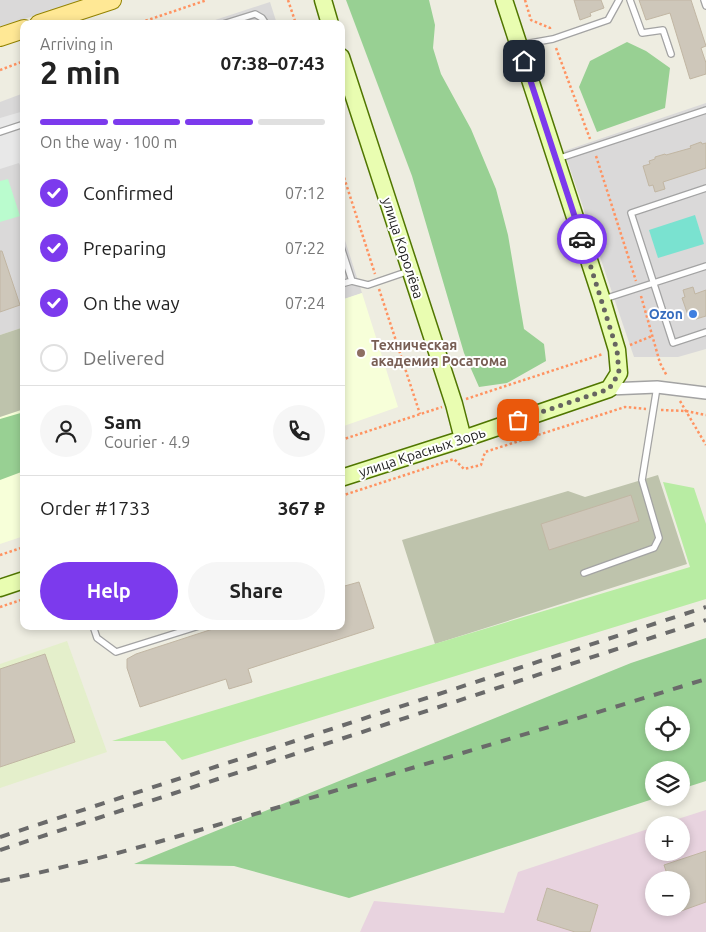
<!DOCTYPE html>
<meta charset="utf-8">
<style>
:root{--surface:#fff;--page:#f6f6f6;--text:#222;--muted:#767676;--line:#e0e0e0;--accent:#7c3aed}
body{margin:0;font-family:Ubuntu,sans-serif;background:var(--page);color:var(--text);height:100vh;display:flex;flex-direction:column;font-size:19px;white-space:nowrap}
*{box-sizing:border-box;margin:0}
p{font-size:16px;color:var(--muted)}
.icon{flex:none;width:28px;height:28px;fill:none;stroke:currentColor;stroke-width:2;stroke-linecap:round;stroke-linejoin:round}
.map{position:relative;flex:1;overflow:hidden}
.details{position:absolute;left:20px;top:20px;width:325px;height:610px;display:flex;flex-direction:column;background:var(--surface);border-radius:10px;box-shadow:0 2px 8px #0003}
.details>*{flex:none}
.controls{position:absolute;left:645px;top:706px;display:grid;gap:10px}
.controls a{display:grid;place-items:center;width:45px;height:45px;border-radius:50%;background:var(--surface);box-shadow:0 2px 8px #0003;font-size:25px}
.pin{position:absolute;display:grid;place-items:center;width:42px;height:42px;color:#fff;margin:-21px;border-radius:10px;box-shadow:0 2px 8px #0006}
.courier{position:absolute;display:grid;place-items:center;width:50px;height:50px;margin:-25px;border:4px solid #7c3aed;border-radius:50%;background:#fff;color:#222;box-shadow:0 1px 6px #0007}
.head em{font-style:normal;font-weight:700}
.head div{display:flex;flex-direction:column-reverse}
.head{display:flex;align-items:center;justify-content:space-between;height:85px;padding:0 20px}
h1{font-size:32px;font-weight:700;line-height:38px}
.bar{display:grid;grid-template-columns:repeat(4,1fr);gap:8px 5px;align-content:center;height:60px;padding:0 20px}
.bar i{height:6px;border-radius:4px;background:var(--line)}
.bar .current{background:var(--accent)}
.bar p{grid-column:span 4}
.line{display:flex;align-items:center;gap:12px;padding:0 20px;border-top:1px solid var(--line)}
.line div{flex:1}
.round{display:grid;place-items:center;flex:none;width:52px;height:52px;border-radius:26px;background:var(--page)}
ol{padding:0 20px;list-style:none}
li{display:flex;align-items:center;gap:15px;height:55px}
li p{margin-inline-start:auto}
li .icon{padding:5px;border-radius:50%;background:var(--accent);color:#fff;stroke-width:4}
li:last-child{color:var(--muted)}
li i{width:28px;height:28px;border:2px solid var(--line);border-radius:50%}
.button{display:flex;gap:10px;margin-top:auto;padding:10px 20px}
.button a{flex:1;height:58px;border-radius:30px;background:var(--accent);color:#fff;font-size:20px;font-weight:700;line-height:58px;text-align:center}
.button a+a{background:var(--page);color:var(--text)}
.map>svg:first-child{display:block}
.residential{fill:#dad9d9}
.industrial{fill:#e8d3df;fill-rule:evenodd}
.education{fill:#f7ffd9}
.construction{fill:#bec3ac}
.farmland{fill:#e4efcb}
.grass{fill:#b8eca3}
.forest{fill:#98d093;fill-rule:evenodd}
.park{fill:#bafcce}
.pitch{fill:#7ae2d0}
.parking{fill:#e8e8e8}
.building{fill:#cec7ba;stroke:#c1b6a3}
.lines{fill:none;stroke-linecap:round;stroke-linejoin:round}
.lane-casing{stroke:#a3a3a3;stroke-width:8}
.street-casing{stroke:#a3a3a3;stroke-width:14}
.secondary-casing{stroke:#507600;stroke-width:19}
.primary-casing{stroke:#948300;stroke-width:20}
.path{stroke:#ff9361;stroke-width:2.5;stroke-dasharray:2.5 2.5;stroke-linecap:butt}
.lane{stroke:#fff;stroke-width:5.5}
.street{stroke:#fff;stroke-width:11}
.secondary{stroke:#e9fdb1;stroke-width:16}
.primary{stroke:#ffe895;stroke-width:18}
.rail{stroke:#6a6a6a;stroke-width:4;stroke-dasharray:10 10;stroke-linecap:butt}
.done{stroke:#666561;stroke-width:5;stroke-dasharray:0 9}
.route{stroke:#7c3aed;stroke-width:6}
.shop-dot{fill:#3f7fe0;stroke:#fff;stroke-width:2}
.education-dot{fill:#8d6e63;stroke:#fff;stroke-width:2}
.labels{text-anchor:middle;stroke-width:4;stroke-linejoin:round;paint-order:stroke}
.street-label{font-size:14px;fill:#1c1c1c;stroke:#fff}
.shop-label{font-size:14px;font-weight:bold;fill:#366cbe;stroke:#fff;text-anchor:end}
.education-label{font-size:14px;font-weight:bold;fill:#785e54;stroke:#fff;text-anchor:start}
</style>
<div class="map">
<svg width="706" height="932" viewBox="0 0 706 932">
<rect width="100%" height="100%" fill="#eeede1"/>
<!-- residential -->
<path class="residential" d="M 0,0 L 82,0 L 0,27 Z
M 270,2 L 277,24 L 203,24 Z
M 24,93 L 24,327 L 0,335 L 0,102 Z
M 706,103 L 706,349 L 678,357 L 634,357 L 564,151 Z
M 341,228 L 362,293 L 341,300 Z"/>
<!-- industrial -->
<path class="industrial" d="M 706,810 L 706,932 L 360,932 L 374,901 L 504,913 L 518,872 L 654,827 L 654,852 L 681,852 L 681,825 L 659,825 ZM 654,880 L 681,880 L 681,908 L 654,908 Z"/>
<!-- education -->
<path class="education" d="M 362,293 L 398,407 L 341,427 L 341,300 Z
M 24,409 L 24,536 L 0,544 L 0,417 Z"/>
<!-- construction -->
<path class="construction" d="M 24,327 L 24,409 L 0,417 L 0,335 Z
M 658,475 L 687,564 L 435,644 L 402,540 L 568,491 L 585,497 Z"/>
<!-- farmland -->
<path class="farmland" d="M 67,641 L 107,752 L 0,788 L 0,664 Z"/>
<!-- grass -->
<path class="grass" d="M 663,482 L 694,488 L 706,524 L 706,599 L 182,760 L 165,741 L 112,741 L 690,567 Z"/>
<!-- forest -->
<path class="forest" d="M 346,0 L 429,0 L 435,25 L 433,48 L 441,74 L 471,129 L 496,189 L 508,235 L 524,329 L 544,344 L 546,361 L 507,383 L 479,387 L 464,353 L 412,176 Z
M 627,42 L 646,51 L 670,68 L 665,108 L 597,132 L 579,87 L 590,61 Z
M 24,412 L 24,471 L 0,480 L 0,419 Z
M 706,638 L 706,781 L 681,789 L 681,770 L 654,770 L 654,798 L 656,798 L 349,898 L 234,866 L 134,864 L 631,663 ZM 654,715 L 681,715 L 681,742 L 654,742 Z"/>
<!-- park -->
<path class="park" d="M 8,179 L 20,216 L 0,222 L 0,181 Z"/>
<!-- pitch -->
<path class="pitch" d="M 695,215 L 704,244 L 658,258 L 649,230 Z"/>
<!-- parking -->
<path class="parking" d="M 24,111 L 24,177 L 19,163 L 0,169 L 0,118 Z"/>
<!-- building -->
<path class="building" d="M 574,0 L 601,0 L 604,8 L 590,13 L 591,16 L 580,20 Z
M 639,0 L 691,0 L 706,46 L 701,48 L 706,63 L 706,74 L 690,79 L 670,13 L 646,20 Z
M 701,142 L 702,144 L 706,143 L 706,168 L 663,182 L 665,189 L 655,192 L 653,185 L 649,186 L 643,166 L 650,164 L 649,161 L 655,159 L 655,157 L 665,154 L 666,155 L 691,148 L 690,146 Z
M 0,251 L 2,251 L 20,305 L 0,312 Z
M 693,287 L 695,294 L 706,290 L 706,316 L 696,319 L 695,316 L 689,318 L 682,298 L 685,297 L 683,290 Z
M 631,495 L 639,521 L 549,550 L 541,524 Z
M 359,582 L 374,628 L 248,669 L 252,682 L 229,689 L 226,679 L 140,707 L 127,668 L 127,659 L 136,654 L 222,626 L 341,626 L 341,587 Z
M 45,654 L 75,742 L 0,767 L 0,669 Z
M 706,851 L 706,902 L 681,911 L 681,880 L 669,880 L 664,865 Z
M 547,888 L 598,905 L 590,932 L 575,932 L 537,920 Z"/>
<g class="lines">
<!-- lane casing -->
<g class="lane-casing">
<path id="lane" d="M 630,0 L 642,33 L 663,30 L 671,54
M 704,0 L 706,6
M 223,24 L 255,14 L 262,18 L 266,24
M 519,45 L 553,39 L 608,20 L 619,0
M 0,132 L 24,124
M 557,159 L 706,110
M 706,188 L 631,213 L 673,343 L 706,332
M 341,247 L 352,281 L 368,285 L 409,271
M 341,284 L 352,281
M 604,299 L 706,266
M 584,573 L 654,548 L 659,538 L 642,480 L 657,387
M 93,626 L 97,638 L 116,652 L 199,626"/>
</g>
<!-- street casing -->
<g class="street-casing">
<path id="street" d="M 609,389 L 657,387 L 706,393"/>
</g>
<!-- secondary casing -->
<g class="secondary-casing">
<path id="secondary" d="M 323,0 L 330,24
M 341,57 L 454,404 L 463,439
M 341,478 L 463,439 L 609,389 L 619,373 L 617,350 L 602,300 L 504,0
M 0,588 L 24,580"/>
</g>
<!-- primary casing -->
<g class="primary-casing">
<path id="primary" d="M 39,24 L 112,0
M 0,37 L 24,29"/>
</g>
<!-- path -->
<path class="path" d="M 288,0 L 296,24
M 525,0 L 531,20 L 550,28 L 550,31
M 136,24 L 207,0
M 556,48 L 590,139
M 0,70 L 24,61
M 596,156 L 636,281
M 341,168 L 375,274
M 379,289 L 420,414
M 641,296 L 660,363 L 667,376
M 630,345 L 652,336
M 466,399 L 603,354
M 680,401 L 706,445
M 661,410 L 686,411 L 706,415
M 341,440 L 442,407
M 341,496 L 454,459 L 464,469 L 481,465 L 485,452 L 625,407 L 646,409
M 0,555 L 24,547
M 0,607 L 24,599"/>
<!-- lane -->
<use href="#lane" class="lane"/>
<!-- street -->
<use href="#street" class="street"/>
<!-- secondary -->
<use href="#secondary" class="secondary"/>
<!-- primary -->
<use href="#primary" class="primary"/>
<!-- rail -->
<path class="rail" d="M 0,837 L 706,607
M 0,850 L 706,620
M 0,881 C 104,860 205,828 307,799 C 440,760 573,720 706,679"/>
</g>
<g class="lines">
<!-- done -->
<path class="done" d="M 518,420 L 609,389 L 619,373 L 617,350 L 582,239"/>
<!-- route -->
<path class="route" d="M 524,61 L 582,239"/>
</g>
<!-- markers -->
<circle class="shop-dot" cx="693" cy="314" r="5"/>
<circle class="education-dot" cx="361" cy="353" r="5"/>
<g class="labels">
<!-- street labels -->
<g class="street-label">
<text transform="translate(403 248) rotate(72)" y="5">улица Королёва</text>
<text transform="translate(422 452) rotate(-18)" y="5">улица Красных Зорь</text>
</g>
<!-- shop labels -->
<g class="shop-label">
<text x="683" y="319">Ozon</text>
</g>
<!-- education labels -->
<g class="education-label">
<text x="371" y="350">Техническая<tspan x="371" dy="16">академия Росатома</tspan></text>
</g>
</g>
</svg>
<div class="controls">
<a><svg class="icon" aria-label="locate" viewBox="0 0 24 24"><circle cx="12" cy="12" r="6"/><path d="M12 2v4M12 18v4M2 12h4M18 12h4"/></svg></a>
<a><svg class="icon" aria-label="layers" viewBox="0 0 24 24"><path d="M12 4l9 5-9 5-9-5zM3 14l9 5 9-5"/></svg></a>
<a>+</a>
<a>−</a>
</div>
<div class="pin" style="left:518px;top:420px;background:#ea580c"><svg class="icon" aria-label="bag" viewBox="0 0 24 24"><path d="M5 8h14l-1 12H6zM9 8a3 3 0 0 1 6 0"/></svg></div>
<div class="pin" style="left:524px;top:61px;background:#1f2937"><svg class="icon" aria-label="home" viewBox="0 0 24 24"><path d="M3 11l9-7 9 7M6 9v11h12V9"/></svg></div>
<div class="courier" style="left:582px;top:239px"><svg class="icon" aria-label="car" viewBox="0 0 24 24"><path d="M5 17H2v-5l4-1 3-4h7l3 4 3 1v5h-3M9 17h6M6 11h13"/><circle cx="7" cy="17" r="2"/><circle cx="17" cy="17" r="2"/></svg></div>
<section class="details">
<div class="head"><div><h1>2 min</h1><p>Arriving in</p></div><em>07:38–07:43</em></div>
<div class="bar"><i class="current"></i><i class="current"></i><i class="current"></i><i></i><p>On the way · 100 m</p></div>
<ol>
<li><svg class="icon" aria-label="check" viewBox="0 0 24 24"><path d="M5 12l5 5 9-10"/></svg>Confirmed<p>07:12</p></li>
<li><svg class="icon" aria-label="check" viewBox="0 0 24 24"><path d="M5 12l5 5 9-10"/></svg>Preparing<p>07:22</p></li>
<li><svg class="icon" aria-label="check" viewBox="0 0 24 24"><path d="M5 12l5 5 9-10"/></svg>On the way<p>07:24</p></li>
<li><i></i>Delivered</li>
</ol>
<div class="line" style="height:90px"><a class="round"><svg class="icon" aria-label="person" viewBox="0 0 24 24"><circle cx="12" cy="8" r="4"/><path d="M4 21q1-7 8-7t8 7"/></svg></a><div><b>Sam</b><p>Courier · 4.9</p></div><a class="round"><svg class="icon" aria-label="phone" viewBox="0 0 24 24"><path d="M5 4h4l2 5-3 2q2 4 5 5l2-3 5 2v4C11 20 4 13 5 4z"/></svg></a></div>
<div class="line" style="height:65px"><div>Order #1733</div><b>367 ₽</b></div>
<div class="button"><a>Help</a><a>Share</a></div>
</section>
</div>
